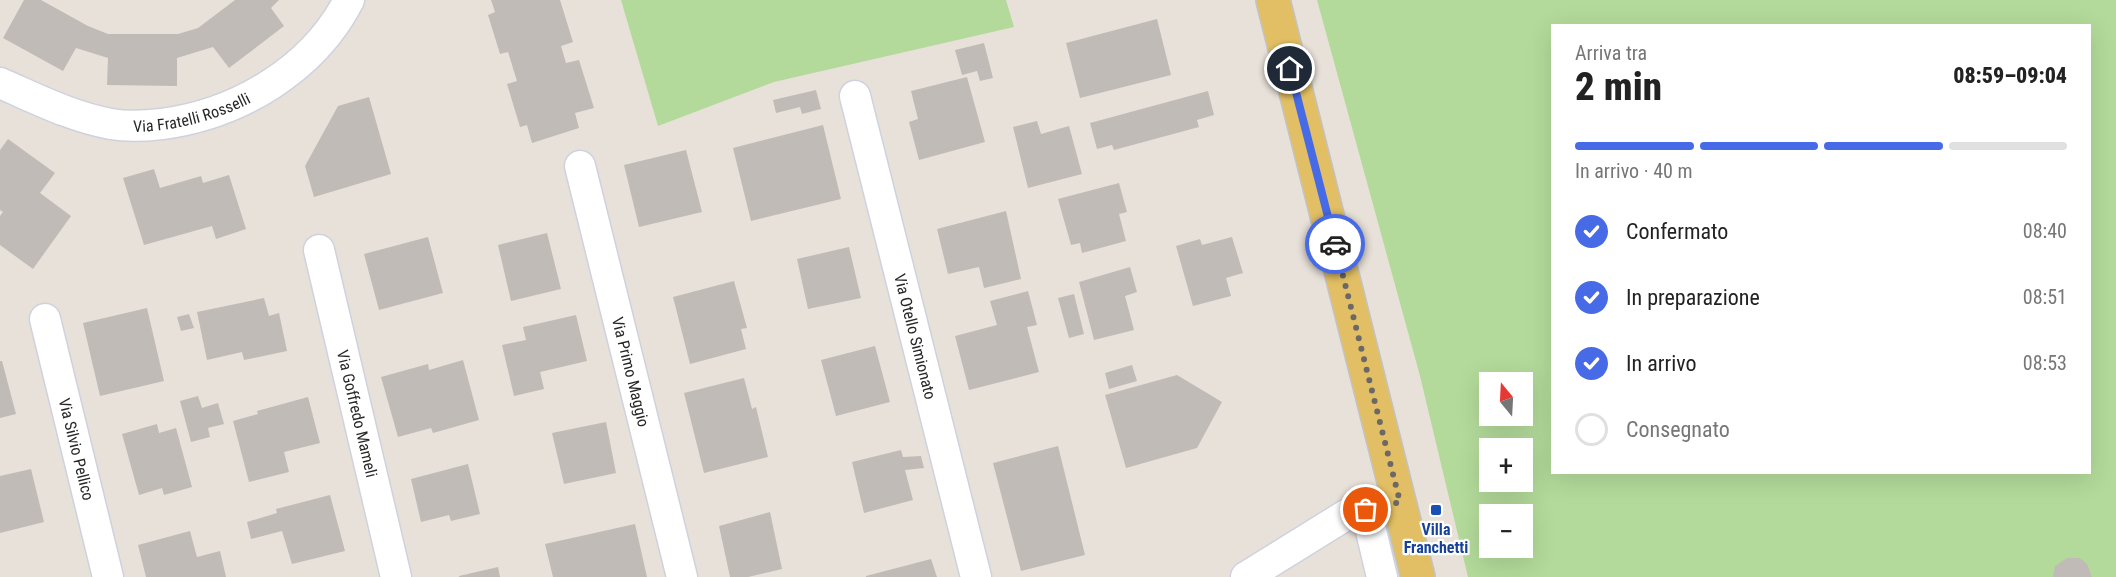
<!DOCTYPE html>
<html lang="it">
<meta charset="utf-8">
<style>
:root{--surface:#fff;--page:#f6f6f6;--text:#222;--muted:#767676;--line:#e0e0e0;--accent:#476be7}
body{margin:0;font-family:"Roboto Condensed",sans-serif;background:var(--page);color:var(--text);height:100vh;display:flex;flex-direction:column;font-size:22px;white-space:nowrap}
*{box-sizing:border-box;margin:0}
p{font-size:20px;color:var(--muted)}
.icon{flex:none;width:33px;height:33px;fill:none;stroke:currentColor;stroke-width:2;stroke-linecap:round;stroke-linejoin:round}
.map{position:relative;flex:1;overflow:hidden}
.panel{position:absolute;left:1551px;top:24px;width:540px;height:450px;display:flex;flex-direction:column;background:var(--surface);border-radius:0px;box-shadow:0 6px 24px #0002}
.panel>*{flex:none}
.needle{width:39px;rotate:342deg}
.tools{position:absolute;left:1479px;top:372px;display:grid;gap:12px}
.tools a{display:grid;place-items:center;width:54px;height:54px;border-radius:0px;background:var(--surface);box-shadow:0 6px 24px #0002;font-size:30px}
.pin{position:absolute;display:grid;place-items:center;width:51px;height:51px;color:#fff;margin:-26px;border:3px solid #fff;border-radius:50%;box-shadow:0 2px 6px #0007}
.courier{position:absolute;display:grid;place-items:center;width:60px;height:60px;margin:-30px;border:4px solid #476be7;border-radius:50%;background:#fff;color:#222;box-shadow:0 2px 8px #0007}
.overview em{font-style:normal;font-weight:800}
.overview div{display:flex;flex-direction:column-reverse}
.overview{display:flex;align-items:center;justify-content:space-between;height:102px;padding:0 24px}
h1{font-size:39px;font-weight:800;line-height:45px}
.bar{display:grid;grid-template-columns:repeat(4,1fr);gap:9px 6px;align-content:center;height:72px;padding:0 24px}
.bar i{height:8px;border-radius:4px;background:var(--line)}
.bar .selected{background:var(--accent)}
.bar p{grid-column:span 4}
ol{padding:0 24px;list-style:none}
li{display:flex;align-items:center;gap:18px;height:66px}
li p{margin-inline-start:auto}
li .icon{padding:6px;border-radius:50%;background:var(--accent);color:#fff;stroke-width:4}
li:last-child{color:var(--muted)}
li i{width:33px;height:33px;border:3px solid var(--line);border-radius:50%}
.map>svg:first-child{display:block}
.green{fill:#b3da9a;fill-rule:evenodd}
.building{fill:#c0bbb6}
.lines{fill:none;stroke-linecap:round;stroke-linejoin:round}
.minor-casing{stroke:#cfd2de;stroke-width:33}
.major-casing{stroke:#c3c3c3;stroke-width:36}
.minor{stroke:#fff;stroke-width:30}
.major{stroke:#e2bf64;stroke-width:33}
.done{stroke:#6b6865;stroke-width:6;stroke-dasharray:0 10.8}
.route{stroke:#476be7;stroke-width:8}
.transit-dot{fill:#1a4fb4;stroke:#fff;stroke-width:2}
.labels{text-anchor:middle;stroke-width:4.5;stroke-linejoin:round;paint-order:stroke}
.street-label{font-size:16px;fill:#272727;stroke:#fff}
.transit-label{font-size:16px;font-weight:bold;fill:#164399;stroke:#fff}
</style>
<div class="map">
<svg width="2116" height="577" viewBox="0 0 2116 577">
<rect width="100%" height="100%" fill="#e8e1d9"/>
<!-- green -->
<path class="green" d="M 621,0 L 1006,0 L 1014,27 L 774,82 L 658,126 Z
M 1317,0 L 2116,0 L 2116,577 L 1468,577 L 1420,376 ZM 1552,26 L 2090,26 L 2090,472 L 1552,472 ZM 1490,382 L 1522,382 L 1522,416 L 1490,416 ZM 1490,448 L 1522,448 L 1522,482 L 1490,482 ZM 1490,514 L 1522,514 L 1522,548 L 1490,548 Z"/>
<!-- building -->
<path class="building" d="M 24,0 L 41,0 L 88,26 L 108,34 L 178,34 L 198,28 L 235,0 L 279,0 L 271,8 L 284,26 L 229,68 L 213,47 L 177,58 L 177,86 L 107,85 L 108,58 L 76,48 L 63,71 L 3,38 Z
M 491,0 L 560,0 L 573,42 L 561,46 L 566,63 L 579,60 L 594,108 L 575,113 L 579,128 L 532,143 L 527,125 L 520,127 L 507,84 L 517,81 L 508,52 L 500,54 L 488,15 L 495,12 Z
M 1157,19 L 1171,75 L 1080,98 L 1066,43 Z
M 984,43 L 993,78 L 980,81 L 977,71 L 962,75 L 955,50 Z
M 967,77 L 985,142 L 919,160 L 909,122 L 918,119 L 911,91 Z
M 816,90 L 821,109 L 802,114 L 800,107 L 776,113 L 773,100 Z
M 1208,91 L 1214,115 L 1197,120 L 1199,127 L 1114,150 L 1112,145 L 1097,149 L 1090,123 Z
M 369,97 L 391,174 L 314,197 L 305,166 L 338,106 Z
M 1037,121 L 1041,134 L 1069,126 L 1082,174 L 1028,188 L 1013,127 Z
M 823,125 L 841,199 L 751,221 L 733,148 Z
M 8,139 L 55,173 L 40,193 L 71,216 L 33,269 L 0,245 L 0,216 L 3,212 L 0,210 L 0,150 Z
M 686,150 L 702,212 L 639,227 L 624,165 Z
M 154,169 L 160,188 L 201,176 L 203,183 L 229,175 L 246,229 L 216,239 L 212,226 L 144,245 L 123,178 Z
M 1119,183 L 1127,212 L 1119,214 L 1126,241 L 1082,253 L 1080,243 L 1071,245 L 1058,199 Z
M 1006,211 L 1021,279 L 984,288 L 979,267 L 948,274 L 937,229 Z
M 547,233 L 561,289 L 511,301 L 498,245 Z
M 428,237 L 443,293 L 379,310 L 364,254 Z
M 1232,237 L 1243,273 L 1226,278 L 1231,296 L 1193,306 L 1176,246 L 1200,239 L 1202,245 Z
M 849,247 L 861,298 L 808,309 L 797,259 Z
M 1130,267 L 1137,292 L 1125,296 L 1134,330 L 1094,340 L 1079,282 Z
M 734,281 L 747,328 L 741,329 L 746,349 L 690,364 L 673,297 Z
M 1028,291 L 1037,325 L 1027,327 L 1039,372 L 969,390 L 955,336 L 997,325 L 990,301 Z
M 1074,294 L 1084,334 L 1069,338 L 1058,298 Z
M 264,298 L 269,316 L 279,313 L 287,351 L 244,360 L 242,352 L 207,360 L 197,312 Z
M 147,308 L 164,381 L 100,396 L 83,323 Z
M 189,314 L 194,328 L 181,331 L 177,317 Z
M 576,315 L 587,361 L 540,372 L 544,389 L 514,396 L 502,345 L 526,340 L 523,327 Z
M 875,346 L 890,402 L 836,416 L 821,360 Z
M 463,360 L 479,420 L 433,433 L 431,428 L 398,437 L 381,377 L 428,364 L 429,370 Z
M 0,361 L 2,361 L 16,414 L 0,418 Z
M 1132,365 L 1137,381 L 1109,389 L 1105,373 Z
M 1177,375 L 1222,402 L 1197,448 L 1126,468 L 1105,395 Z
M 744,378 L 752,409 L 756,407 L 768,457 L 704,473 L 684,393 Z
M 198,396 L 202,408 L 218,403 L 224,424 L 208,428 L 210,437 L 191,442 L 180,401 Z
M 308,397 L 320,443 L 284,452 L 289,472 L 249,482 L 233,421 L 258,414 L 257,411 Z
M 606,422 L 616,473 L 564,484 L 552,433 Z
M 157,424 L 159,433 L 176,428 L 192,487 L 164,495 L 162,488 L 139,495 L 122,434 Z
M 1058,446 L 1085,555 L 1021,571 L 993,463 Z
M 901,450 L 903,457 L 921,456 L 924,468 L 905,470 L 913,500 L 864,513 L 852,462 Z
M 468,464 L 480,514 L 451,521 L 449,515 L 421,522 L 411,479 Z
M 31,469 L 44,522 L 0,533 L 0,476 Z
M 330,495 L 345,551 L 292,564 L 282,531 L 251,539 L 247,522 L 277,513 L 276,509 Z
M 770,512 L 782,569 L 748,577 L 730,577 L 719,526 Z
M 635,524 L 647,577 L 553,577 L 545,544 Z
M 190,531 L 197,557 L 220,551 L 226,577 L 146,577 L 138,545 Z
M 2067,558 L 2080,558 L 2087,564 L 2092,577 L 2053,577 L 2055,566 Z
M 931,559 L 937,577 L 866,577 L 866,576 Z
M 498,567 L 500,577 L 459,577 L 459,576 Z"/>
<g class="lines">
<!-- minor casing -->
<g class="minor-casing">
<g id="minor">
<path id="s1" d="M 0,83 C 37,99 72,117 111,124 C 128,127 145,126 162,124 C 238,114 313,70 349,0"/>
<path id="s2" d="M 855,96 L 976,577"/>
<path id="s3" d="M 580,166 L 682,577"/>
<path id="s4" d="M 319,250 L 396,577"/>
<path id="s5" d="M 45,319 L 108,577"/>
<path d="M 1366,510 L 1382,577"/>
<path d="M 1246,577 L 1346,515 L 1400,503"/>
</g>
</g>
<!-- major casing -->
<g class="major-casing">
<path id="major" d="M 1273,0 L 1418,577"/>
</g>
<!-- minor -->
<use href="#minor" class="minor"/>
<!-- major -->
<use href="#major" class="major"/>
</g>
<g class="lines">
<!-- done -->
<path class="done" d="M 1335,244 L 1400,502 L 1366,510"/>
<!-- route -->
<path class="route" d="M 1290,69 L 1335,244"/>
</g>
<!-- markers -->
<rect class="transit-dot" x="1430" y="504" width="12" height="12" rx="3"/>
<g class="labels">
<!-- street labels -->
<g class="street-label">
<text dy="6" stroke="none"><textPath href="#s1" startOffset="201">Via Fratelli Rosselli</textPath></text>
<text dy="6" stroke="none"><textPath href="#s2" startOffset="248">Via Otello Simionato</textPath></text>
<text dy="6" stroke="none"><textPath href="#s3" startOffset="212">Via Primo Maggio</textPath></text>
<text dy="6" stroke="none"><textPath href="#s4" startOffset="168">Via Goffredo Mameli</textPath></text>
<text dy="6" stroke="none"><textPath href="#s5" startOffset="134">Via Silvio Pellico</textPath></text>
</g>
<!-- transit labels -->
<g class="transit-label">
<text x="1436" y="535">Villa<tspan x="1436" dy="18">Franchetti</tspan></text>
</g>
</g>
</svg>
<div class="tools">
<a><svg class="needle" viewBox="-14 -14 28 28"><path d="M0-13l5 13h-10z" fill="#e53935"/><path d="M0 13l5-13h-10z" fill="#767676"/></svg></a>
<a>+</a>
<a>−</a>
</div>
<div class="pin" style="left:1366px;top:510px;background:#ea580c"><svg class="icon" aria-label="bag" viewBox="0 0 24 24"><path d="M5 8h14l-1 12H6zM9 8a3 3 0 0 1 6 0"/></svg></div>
<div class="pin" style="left:1290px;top:69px;background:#1f2937"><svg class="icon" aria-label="home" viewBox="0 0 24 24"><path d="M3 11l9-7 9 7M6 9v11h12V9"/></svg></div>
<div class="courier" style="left:1335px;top:244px"><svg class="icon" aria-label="car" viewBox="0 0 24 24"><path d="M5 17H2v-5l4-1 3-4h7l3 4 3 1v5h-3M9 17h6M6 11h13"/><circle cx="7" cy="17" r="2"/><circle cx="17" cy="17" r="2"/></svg></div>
<section class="panel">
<div class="overview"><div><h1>2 min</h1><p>Arriva tra</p></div><em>08:59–09:04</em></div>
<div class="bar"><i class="selected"></i><i class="selected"></i><i class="selected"></i><i></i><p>In arrivo · 40 m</p></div>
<ol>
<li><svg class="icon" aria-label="check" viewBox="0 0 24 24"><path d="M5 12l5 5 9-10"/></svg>Confermato<p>08:40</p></li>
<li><svg class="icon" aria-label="check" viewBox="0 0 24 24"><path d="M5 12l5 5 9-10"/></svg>In preparazione<p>08:51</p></li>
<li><svg class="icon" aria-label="check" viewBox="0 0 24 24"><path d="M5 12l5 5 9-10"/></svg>In arrivo<p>08:53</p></li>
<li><i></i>Consegnato</li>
</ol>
</section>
</div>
